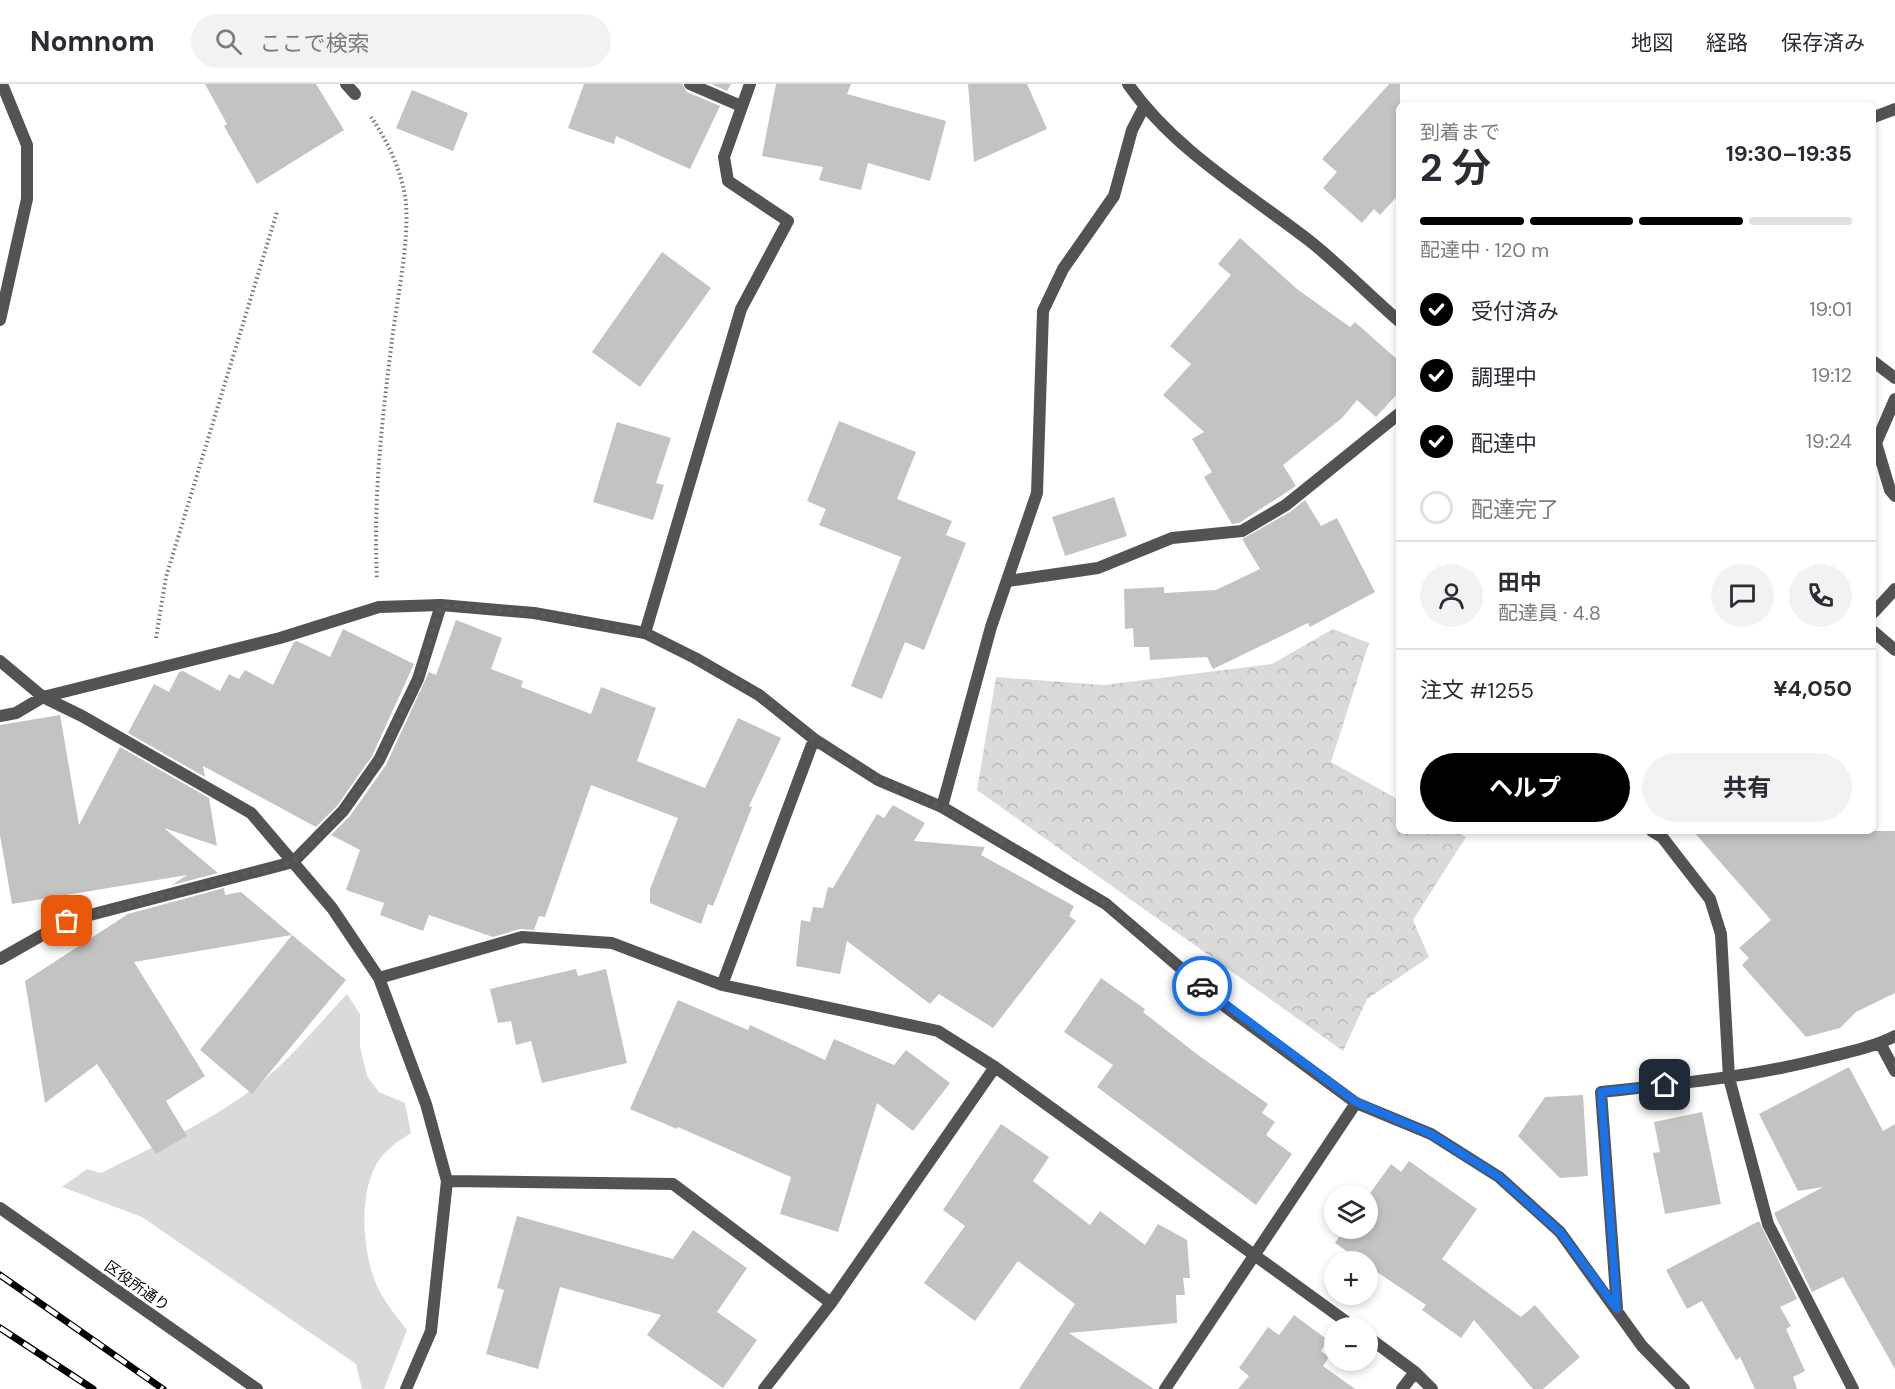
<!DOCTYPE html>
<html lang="ja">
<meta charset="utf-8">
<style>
:root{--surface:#fff;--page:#f2f2f3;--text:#2b2b33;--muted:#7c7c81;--line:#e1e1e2;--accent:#000}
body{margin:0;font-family:"DM Sans","Noto Sans JP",sans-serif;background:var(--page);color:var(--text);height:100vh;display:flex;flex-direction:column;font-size:22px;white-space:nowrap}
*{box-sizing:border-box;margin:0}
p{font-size:20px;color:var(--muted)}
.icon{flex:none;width:33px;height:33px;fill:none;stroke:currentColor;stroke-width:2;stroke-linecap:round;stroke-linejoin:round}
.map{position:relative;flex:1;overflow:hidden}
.panel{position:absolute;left:1396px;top:18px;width:480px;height:732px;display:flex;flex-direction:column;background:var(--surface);border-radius:9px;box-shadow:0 3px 9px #0003}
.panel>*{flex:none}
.tools{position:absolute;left:1324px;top:1101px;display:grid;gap:12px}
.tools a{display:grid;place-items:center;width:54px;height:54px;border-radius:50%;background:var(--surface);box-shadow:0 3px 9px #0003;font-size:30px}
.pin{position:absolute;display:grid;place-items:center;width:51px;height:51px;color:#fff;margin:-26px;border-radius:12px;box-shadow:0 3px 9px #0006}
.courier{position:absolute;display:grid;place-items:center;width:60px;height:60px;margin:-30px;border:4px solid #1a73e8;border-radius:50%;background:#fff;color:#222;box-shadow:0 2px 8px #0007}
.summary em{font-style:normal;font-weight:700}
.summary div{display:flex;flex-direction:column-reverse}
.summary{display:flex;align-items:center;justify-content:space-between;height:102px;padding:0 24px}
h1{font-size:39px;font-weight:700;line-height:45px}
.bar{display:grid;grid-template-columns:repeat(4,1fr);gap:9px 6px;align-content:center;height:72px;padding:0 24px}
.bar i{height:8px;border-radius:4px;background:var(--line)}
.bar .current{background:var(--accent)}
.bar p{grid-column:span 4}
.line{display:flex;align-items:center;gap:15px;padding:0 24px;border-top:2px solid var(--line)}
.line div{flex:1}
.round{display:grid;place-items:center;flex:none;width:63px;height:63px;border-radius:32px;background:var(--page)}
ol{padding:0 24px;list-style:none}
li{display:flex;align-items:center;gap:18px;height:66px}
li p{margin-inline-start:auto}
li .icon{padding:6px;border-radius:50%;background:var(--accent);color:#fff;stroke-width:4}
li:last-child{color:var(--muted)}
li i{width:33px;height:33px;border:3px solid var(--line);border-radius:50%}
.primary-button{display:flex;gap:12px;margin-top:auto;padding:12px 24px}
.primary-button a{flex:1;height:69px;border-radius:36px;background:var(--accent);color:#fff;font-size:24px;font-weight:700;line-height:69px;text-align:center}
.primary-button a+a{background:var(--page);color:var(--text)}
header{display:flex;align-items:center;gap:36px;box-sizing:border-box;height:84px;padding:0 30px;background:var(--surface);border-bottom:2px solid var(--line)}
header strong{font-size:28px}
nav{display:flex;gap:33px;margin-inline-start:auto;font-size:21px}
.search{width:420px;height:54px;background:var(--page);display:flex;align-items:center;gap:15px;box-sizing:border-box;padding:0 21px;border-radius:33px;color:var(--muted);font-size:22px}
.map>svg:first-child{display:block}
.green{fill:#dadada}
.forest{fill:url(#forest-crowns)}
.building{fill:#c3c3c3}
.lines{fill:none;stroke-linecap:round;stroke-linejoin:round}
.path{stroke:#757575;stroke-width:4;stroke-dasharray:1.5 3;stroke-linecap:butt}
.service{stroke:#535353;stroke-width:12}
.minor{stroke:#535353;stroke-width:12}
.tertiary{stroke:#535353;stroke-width:12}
.rail-casing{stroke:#000;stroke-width:7}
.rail{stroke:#fff;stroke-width:4.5;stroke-dasharray:14;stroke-linecap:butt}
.done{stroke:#595959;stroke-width:6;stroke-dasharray:0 10.8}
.route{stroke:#1a73e8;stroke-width:8}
.labels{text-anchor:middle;stroke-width:6;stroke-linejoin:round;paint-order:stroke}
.street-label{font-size:15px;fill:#000;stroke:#fff}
</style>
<header>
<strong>Nomnom</strong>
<div class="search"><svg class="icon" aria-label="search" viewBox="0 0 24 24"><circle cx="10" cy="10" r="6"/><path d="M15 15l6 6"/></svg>ここで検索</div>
<nav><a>地図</a><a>経路</a><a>保存済み</a></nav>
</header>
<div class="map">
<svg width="1895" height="1305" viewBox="0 0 1895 1305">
<defs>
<pattern id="forest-crowns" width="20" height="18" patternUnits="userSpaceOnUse" patternTransform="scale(1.5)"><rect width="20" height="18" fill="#dadada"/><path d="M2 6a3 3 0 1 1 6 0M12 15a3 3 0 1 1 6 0" fill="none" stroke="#b9b9b9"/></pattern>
</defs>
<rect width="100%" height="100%" fill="#fff"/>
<!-- green -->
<path class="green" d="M 347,910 L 360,930 L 360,962 L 367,992 L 379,1008 L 405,1019 L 411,1049 C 398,1057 382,1068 375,1083 C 358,1115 363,1177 380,1208 C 387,1221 398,1234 407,1246 L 384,1305 L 362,1305 L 356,1280 L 142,1133 L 62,1103 L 87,1085 L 101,1089 C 152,1063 208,1039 254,1004 C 289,977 317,942 347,910 Z"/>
<!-- forest -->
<path class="forest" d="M 1333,545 L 1369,559 L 1331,678 L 1399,716 L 1400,747 L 1455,747 L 1466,753 L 1413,836 L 1429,873 L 1367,915 L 1343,967 L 977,706 L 996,593 L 1104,601 L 1272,580 Z"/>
<!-- building -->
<path class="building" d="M 205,0 L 316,0 L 344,46 L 257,100 L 224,42 L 227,40 Z
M 584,0 L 682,0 L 687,8 L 720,22 L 690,85 L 616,52 L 614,60 L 568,44 Z
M 711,0 L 731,0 L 727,7 Z
M 776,0 L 851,0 L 847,10 L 946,37 L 930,97 L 868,79 L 861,106 L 819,96 L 823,83 L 762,72 Z
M 968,0 L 1027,0 L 1047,45 L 974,78 Z
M 1389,0 L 1400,0 L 1400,109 L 1380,131 L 1374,125 L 1362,139 L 1323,104 L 1337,88 L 1322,75 Z
M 412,6 L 468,29 L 453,67 L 396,44 Z
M 1240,154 L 1297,205 L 1350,243 L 1355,238 L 1400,278 L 1400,307 L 1376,333 L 1357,316 L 1342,334 L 1283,381 L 1296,402 L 1239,439 L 1232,440 L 1204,393 L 1212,388 L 1192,355 L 1204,348 L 1163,311 L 1191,280 L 1170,262 L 1231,191 L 1218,180 Z
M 662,168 L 711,204 L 640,303 L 592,268 Z
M 839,337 L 916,368 L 897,415 L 952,437 L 946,451 L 966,459 L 924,566 L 905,558 L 882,615 L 851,602 L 901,473 L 819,441 L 826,425 L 807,417 Z
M 617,338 L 671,354 L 656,399 L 664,401 L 653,436 L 593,418 Z
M 1114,413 L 1127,452 L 1065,472 L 1052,433 Z
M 1305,416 L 1321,442 L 1337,434 L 1375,508 L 1310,543 L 1308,539 L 1213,585 L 1207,573 L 1150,576 L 1149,563 L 1134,563 L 1133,544 L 1125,545 L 1124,505 L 1164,503 L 1164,509 L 1216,506 L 1260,485 L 1242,455 L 1290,428 Z
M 456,536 L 502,554 L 491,585 L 523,597 L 521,603 L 591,630 L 601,603 L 656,624 L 637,677 L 705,704 L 738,634 L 781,654 L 749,722 L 752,723 L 713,822 L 708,820 L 701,840 L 650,819 L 650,805 L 678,734 L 591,701 L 545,833 L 539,832 L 534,846 L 520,845 L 493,853 L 429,831 L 423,847 L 380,831 L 384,819 L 346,806 L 360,766 L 331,751 L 350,732 L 386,681 L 429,588 L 436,591 Z
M 343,545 L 414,580 L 372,672 L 337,722 L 316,743 L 203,682 L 205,693 L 128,649 L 154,600 L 169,608 L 179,588 L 183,587 L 220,607 L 229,590 L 239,595 L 245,586 L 273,601 L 294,558 L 297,557 L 330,573 Z
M 60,631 L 79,741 L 120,663 L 209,714 L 217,762 L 164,744 L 218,789 L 172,801 L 187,791 L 12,820 L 0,751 L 0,641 Z
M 893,721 L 925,739 L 914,757 L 985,763 L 981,771 L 1074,822 L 1069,832 L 1076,837 L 993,944 L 939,910 L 930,920 L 847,857 L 840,890 L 796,882 L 801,836 L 810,838 L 813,823 L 823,824 L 828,803 L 833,804 L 877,730 L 884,734 Z
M 1693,747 L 1895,747 L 1895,909 L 1856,928 L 1840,944 L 1806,953 L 1742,881 L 1749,874 L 1739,864 L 1771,836 Z
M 224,804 L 225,811 L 241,808 L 292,851 L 134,878 L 205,992 L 166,1017 L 187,1052 L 156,1070 L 97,980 L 45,1019 L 25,897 L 128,830 Z
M 292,851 L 346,896 L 252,1010 L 200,966 Z
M 576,885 L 578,892 L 606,885 L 627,979 L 542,999 L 531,957 L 516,961 L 511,937 L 498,939 L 490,905 Z
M 1101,894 L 1145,925 L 1143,928 L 1198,971 L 1268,1020 L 1262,1029 L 1275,1038 L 1266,1051 L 1292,1070 L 1256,1121 L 1097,1003 L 1113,981 L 1064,948 Z
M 678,916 L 748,946 L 750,941 L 825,976 L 834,955 L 894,981 L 906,966 L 950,999 L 913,1047 L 877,1019 L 838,1148 L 780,1130 L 791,1093 L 678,1043 L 677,1045 L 630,1025 Z
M 1849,983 L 1883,1047 L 1895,1040 L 1895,1285 L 1843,1193 L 1812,1208 L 1774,1129 L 1823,1103 L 1798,1107 L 1759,1030 Z
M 1583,1011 L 1588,1092 L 1560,1094 L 1518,1052 L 1545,1013 Z
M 1702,1028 L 1721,1120 L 1665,1130 L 1653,1069 L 1660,1068 L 1654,1038 Z
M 1001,1040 L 1049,1073 L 1033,1097 L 1090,1141 L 1100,1127 L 1145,1161 L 1158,1140 L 1187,1156 L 1190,1194 L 1183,1194 L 1185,1211 L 1176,1211 L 1177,1239 L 1069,1249 L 1154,1305 L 1019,1305 L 1075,1220 L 1018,1177 L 975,1237 L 924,1199 L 965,1142 L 943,1126 Z
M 1409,1077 L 1477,1125 L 1442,1175 L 1521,1233 L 1535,1221 L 1580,1273 L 1543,1305 L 1533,1305 L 1474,1236 L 1461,1254 L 1422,1226 L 1426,1221 L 1368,1182 L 1368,1178 L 1362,1178 L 1335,1159 L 1345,1144 L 1368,1144 L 1368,1112 L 1391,1080 L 1401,1088 Z
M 517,1132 L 673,1175 L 693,1146 L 747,1184 L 717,1228 L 757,1256 L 723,1304 L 647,1251 L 661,1231 L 560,1203 L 538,1285 L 486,1270 L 504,1206 L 497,1204 Z
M 1759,1137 L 1797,1215 L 1780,1223 L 1791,1242 L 1786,1245 L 1805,1287 L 1793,1293 L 1797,1305 L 1755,1305 L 1740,1273 L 1736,1276 L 1702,1217 L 1687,1225 L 1666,1186 Z
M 1294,1231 L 1328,1256 L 1321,1267 L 1329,1273 L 1323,1282 L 1355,1305 L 1238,1305 L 1249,1292 L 1239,1284 L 1268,1243 L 1279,1251 Z"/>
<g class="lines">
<!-- path -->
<path class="path" d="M 371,33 C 388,58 403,89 406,120 C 409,159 397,216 392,256 C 382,336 373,414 377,495
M 156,554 L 166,493 L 277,128"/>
<!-- service -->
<path class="service" d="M 1008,497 L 1098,484 L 1172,454 L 1242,447 L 1286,421 L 1400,329
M 645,549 L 741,225 L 788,137 L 728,97 L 724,73 L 750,0
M 942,723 L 991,543 L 1037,409 L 1043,227 L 1063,185 L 1114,112 L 1132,46 L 1144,23
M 0,875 L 67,837 L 293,778 L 343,727 L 379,676 L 418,595 L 441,521"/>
<!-- minor -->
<path class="minor" d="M 346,0 L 355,10
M 690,0 L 741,22
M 1128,0 C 1174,66 1248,109 1311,158 C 1342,183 1370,212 1400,238
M 1874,33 L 1895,25
M 0,236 L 27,115 L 27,61 L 2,0
M 1874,278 L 1895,294
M 1895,315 L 1876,359 L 1890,406 L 1895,412
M 1874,528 L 1895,505
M 1874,548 L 1895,566
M 0,577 L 43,613 L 82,632 L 251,729 L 332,824 L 379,894
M 0,632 L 16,629 L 43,613 L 280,554 L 379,523 L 441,521 L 534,529 L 645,549 L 695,574 L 759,611 L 814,655 L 878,696 L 942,723 L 1106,820 L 1227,924 L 1356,1019 L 1431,1050 L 1499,1093 L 1560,1148 L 1642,1262 L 1684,1305
M 1652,747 L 1662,753 L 1710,815 L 1721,850 L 1729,994 L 1768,1140 L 1853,1305
M 722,901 L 814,655
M 1880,959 L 1895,987
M 447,1097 L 673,1100 L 831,1219
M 1617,1224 L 1601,1008 C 1676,1000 1751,993 1825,974 C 1849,968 1873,963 1895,952
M 1368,1253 L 1415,1288 L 1432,1305
M 406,1305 L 431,1247 L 447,1097 L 426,1020 L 379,894 L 522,853 L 612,859 L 722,901 L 938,947 L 995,983 L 1355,1244
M 764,1305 L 831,1219 L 995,983
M 1402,1305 L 1415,1288"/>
<!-- tertiary -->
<path class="tertiary" d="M 0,1124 L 257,1305
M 1165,1305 L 1356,1019"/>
<!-- rail casing -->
<g class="rail-casing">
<path id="rail" d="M 0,1191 L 163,1305
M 0,1244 L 93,1305"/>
</g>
<!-- rail -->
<use href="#rail" class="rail"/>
</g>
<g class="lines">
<!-- done -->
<path class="done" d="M 67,837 L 293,778 L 344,727 L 379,676 L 418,595 L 441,521 L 534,529 L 645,549 L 695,574 L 759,611 L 814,655 L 879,696 L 942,723 L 1106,820 L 1202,902"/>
<!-- route -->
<path class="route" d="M 1202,902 L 1356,1018 L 1431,1050 L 1499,1093 L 1560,1148 L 1617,1225 L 1601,1008 L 1665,1001"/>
</g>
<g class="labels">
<!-- street labels -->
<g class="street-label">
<text transform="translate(137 1202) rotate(35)" y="5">区役所通り</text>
</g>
</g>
</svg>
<div class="tools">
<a><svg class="icon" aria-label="layers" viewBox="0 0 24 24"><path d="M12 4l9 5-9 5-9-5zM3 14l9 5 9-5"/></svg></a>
<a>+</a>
<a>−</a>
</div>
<div class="pin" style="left:67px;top:837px;background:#ea580c"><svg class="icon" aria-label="bag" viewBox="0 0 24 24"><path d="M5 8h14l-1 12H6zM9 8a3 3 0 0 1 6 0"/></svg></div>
<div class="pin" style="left:1665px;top:1001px;background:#1f2937"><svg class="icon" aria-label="home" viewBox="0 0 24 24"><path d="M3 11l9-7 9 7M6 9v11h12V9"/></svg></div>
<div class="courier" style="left:1202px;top:902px"><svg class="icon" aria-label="car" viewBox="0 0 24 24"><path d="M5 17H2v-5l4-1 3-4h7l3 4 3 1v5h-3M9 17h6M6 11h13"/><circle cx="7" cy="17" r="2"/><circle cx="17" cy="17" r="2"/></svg></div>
<section class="panel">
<div class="summary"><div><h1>2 分</h1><p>到着まで</p></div><em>19:30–19:35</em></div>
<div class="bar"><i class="current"></i><i class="current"></i><i class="current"></i><i></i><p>配達中 · 120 m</p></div>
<ol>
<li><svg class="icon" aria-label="check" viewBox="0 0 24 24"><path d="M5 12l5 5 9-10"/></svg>受付済み<p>19:01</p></li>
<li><svg class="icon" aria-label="check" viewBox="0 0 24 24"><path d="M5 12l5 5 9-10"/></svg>調理中<p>19:12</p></li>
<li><svg class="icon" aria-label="check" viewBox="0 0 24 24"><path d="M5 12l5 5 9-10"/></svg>配達中<p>19:24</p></li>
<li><i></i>配達完了</li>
</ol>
<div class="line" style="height:108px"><a class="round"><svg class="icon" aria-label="person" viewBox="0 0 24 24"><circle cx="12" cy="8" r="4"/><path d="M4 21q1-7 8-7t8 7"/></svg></a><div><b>田中</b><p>配達員 · 4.8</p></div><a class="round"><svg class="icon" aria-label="chat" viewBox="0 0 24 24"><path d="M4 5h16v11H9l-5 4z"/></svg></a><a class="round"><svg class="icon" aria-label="phone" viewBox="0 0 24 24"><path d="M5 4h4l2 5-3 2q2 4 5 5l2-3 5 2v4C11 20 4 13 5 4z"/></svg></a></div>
<div class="line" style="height:78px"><div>注文 #1255</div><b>¥4,050</b></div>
<div class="primary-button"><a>ヘルプ</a><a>共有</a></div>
</section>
</div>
